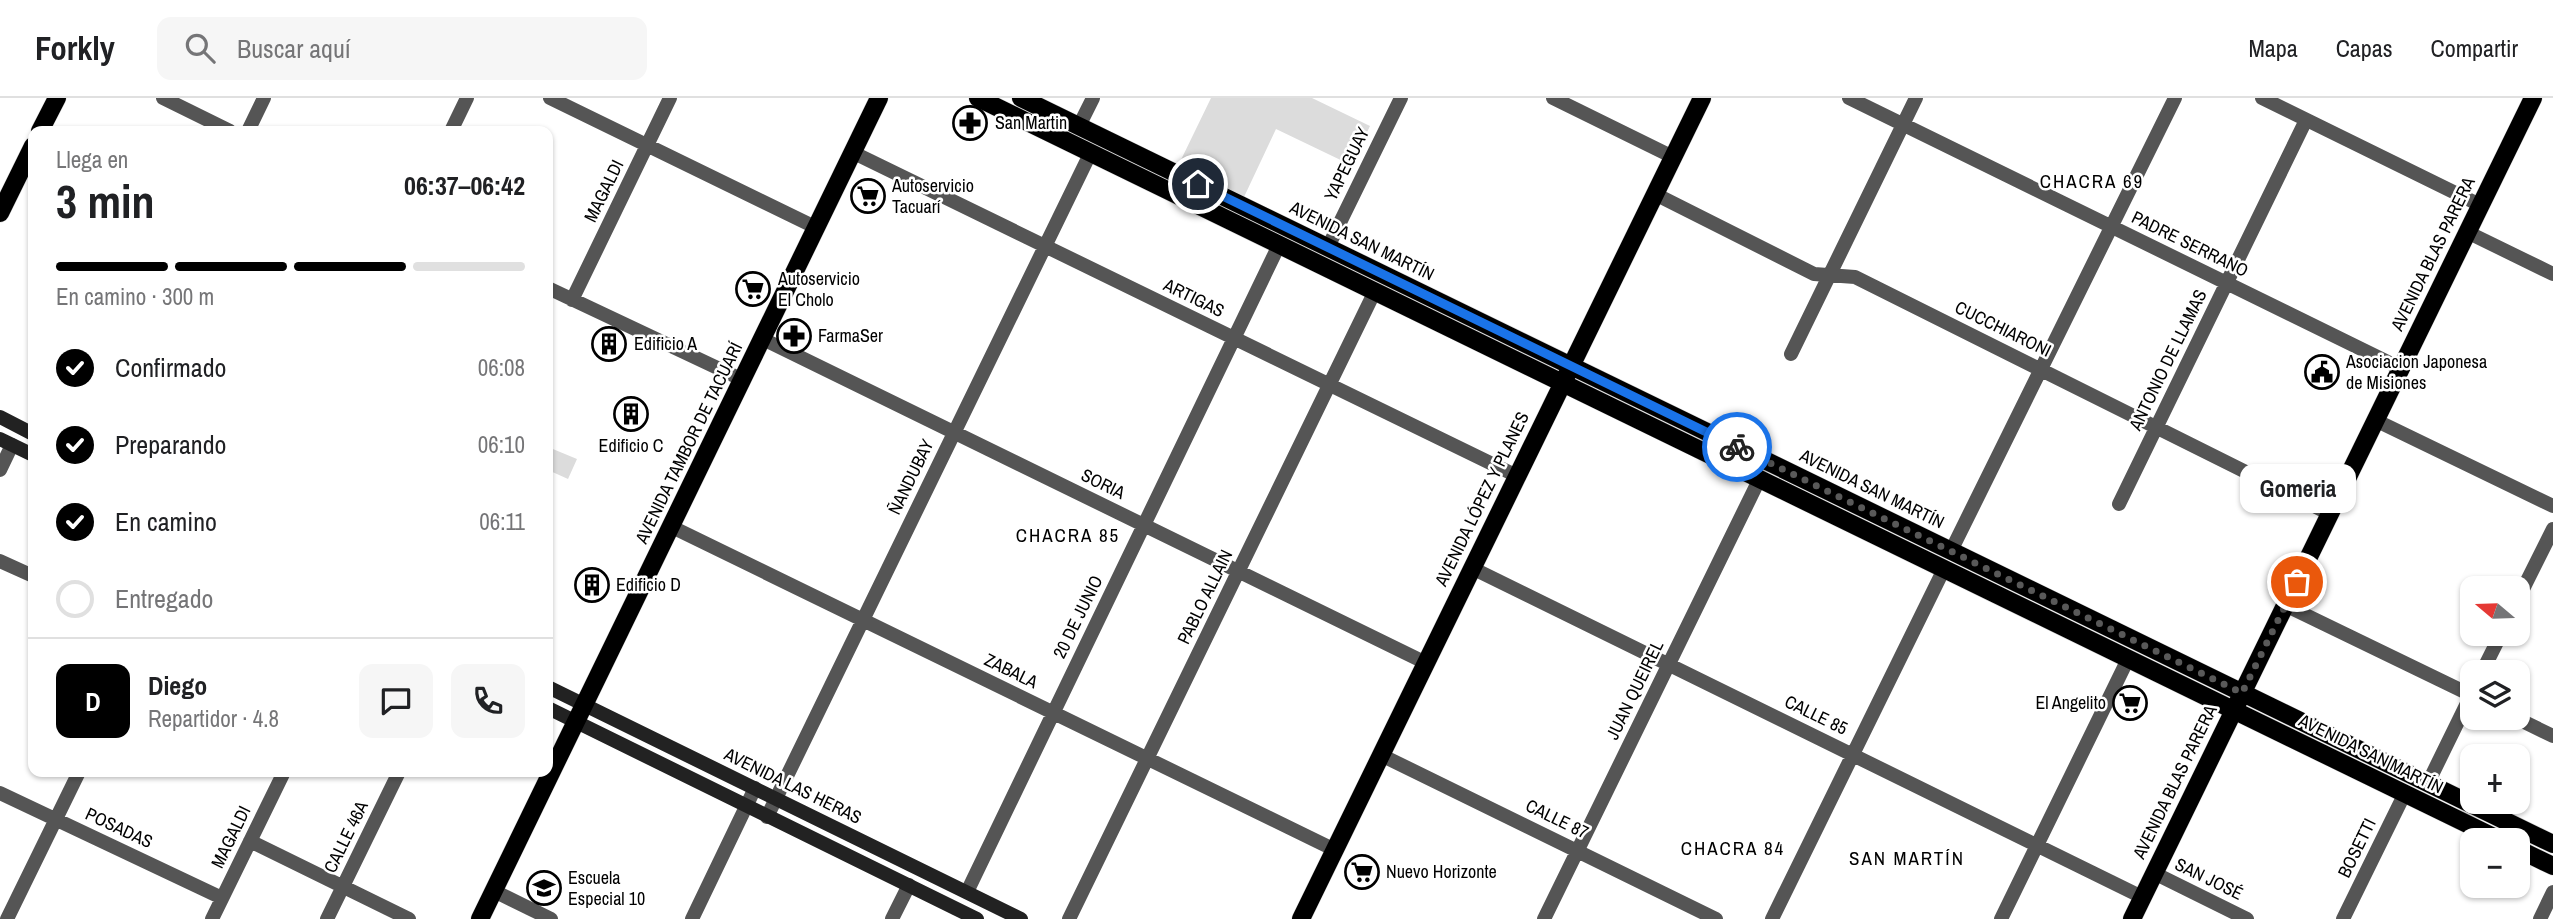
<!DOCTYPE html>
<html lang="es">
<meta charset="utf-8">
<style>
:root{--surface:#fff;--page:#f6f6f6;--text:#202124;--muted:#757577;--line:#e0e0e0;--accent:#000}
body{margin:0;font-family:"Archivo Narrow",sans-serif;background:var(--page);color:var(--text);height:100vh;display:flex;flex-direction:column;font-size:26px;white-space:nowrap}
*{box-sizing:border-box;margin:0}
p{font-size:23px;color:var(--muted)}
.icon{flex:none;width:38px;height:38px;fill:none;stroke:currentColor;stroke-width:2;stroke-linecap:round;stroke-linejoin:round}
.map{position:relative;flex:1;overflow:hidden}
.panel{position:absolute;left:28px;top:28px;width:525px;height:651px;display:flex;flex-direction:column;background:var(--surface);border-radius:14px;box-shadow:0 2px 5px #0004}
.panel>*{flex:none}
.needle{width:46px;rotate:289deg}
.controls{position:absolute;left:2460px;top:478px;display:grid;gap:14px}
.controls a{display:grid;place-items:center;width:70px;height:70px;border-radius:14px;background:var(--surface);box-shadow:0 2px 5px #0004;font-size:35px}
.pin{position:absolute;display:grid;place-items:center;width:60px;height:60px;color:#fff;margin:-30px;border:4px solid #fff;border-radius:50%;box-shadow:0 2px 7px #0007}
.courier{position:absolute;display:grid;place-items:center;width:70px;height:70px;margin:-35px;border:5px solid #1a73e8;border-radius:50%;background:#fff;color:#222;box-shadow:0 2px 9px #0007}
.bubble{position:absolute;height:49px;border-radius:14px;background:var(--surface);box-shadow:0 2px 5px #0004;font-size:23px;font-weight:800;line-height:49px;text-align:center}
.summary em{font-style:normal;font-weight:800}
.summary div{display:flex;flex-direction:column-reverse}
.summary{display:flex;align-items:center;justify-content:space-between;height:119px;padding:0 28px}
h1{font-size:46px;font-weight:800;line-height:52px}
.bar{display:grid;grid-template-columns:repeat(4,1fr);gap:10px 7px;align-content:center;height:84px;padding:0 28px}
.bar i{height:9px;border-radius:5px;background:var(--line)}
.bar .current{background:var(--accent)}
.bar p{grid-column:span 4}
.line{display:flex;align-items:center;gap:18px;padding:0 28px;border-top:2px solid var(--line)}
.line div{flex:1}
.round{display:grid;place-items:center;flex:none;width:74px;height:74px;border-radius:14px;background:var(--page)}
ol{padding:0 28px;list-style:none}
li{display:flex;align-items:center;gap:21px;height:77px}
li p{margin-inline-start:auto}
li .icon{padding:7px;border-radius:50%;background:var(--accent);color:#fff;stroke-width:4}
li:last-child{color:var(--muted)}
li i{width:38px;height:38px;border:4px solid var(--line);border-radius:50%}
header{display:flex;align-items:center;gap:42px;box-sizing:border-box;height:98px;padding:0 35px;background:var(--surface);border-bottom:2px solid var(--line)}
header strong{font-size:33px}
nav{display:flex;gap:38px;margin-inline-start:auto;font-size:24px}
.search{width:490px;height:63px;background:var(--page);display:flex;align-items:center;gap:18px;box-sizing:border-box;padding:0 24px;border-radius:14px;color:var(--muted);font-size:26px}
.map>svg:first-child{display:block}
.green{fill:#dcdcdc}
.lines{fill:none;stroke-linecap:round;stroke-linejoin:round}
.primary-casing{stroke:#dbdbdb;stroke-width:19}
.minor{stroke:#555;stroke-width:14}
.secondary{stroke:#222;stroke-width:14}
.primary{stroke:#000;stroke-width:18}
.done{stroke:#595959;stroke-width:7;stroke-dasharray:0 12.6}
.route{stroke:#1a73e8;stroke-width:9}
.labels{text-anchor:middle;stroke-width:5;stroke-linejoin:round;paint-order:stroke}
.poi-label{font-size:18px;fill:#000;stroke:#fff;text-anchor:start}
.street-label{font-size:18px;fill:#000;stroke:#fff}
.neighbourhood-label{font-size:19px;letter-spacing:2px;fill:#000;stroke:#fff}
</style>
<header>
<strong>Forkly</strong>
<div class="search"><svg class="icon" aria-label="search" viewBox="0 0 24 24"><circle cx="10" cy="10" r="6"/><path d="M15 15l6 6"/></svg>Buscar aquí</div>
<nav><a>Mapa</a><a>Capas</a><a>Compartir</a></nav>
</header>
<div class="map">
<svg width="2553" height="821" viewBox="0 0 2553 821">
<rect width="100%" height="100%" fill="#fff"/>
<!-- green -->
<path class="green" d="M 1211,0 L 1312,0 L 1370,28 L 1351,67 L 1276,31 L 1244,99 L 1178,68 Z
M 548,349 L 577,361 L 568,381 L 548,372 Z"/>
<g class="lines">
<!-- primary casing -->
<g class="primary-casing">
<path id="primary" d="M 978,0 L 2500,742
M 1021,0 L 2553,746
M 40,33 L 57,0
M 0,115 L 33,48
M 2518,751 L 2553,768
M 480,821 L 879,0
M 1301,821 L 1702,0
M 2132,821 L 2533,0"/>
</g>
<!-- minor -->
<path class="minor" d="M 163,0 L 230,33
M 550,0 L 817,130
M 1553,0 L 1673,59
M 1849,0 L 2400,270
M 2262,0 L 2480,107
M 1079,28 L 1093,0
M 248,33 L 264,0
M 451,33 L 467,0
M 854,55 L 1517,378
M 1655,96 L 1814,176 L 1855,179 L 2330,416
M 2467,134 L 2553,176
M 1328,149 L 1401,0
M 548,190 L 743,282
M 572,202 L 670,0
M 763,241 L 1426,565
M 1791,256 L 1916,0
M 2375,322 L 2553,408
M 0,372 L 12,347
M 2119,406 L 2306,22
M 672,429 L 1335,752
M 1951,453 L 2175,0
M 0,463 L 33,478
M 1472,470 L 2142,799
M 2518,501 L 2553,431
M 2285,507 L 2473,598
M 2482,574 L 2501,536
M 2516,620 L 2553,638
M 1381,657 L 1716,821
M 2428,685 L 2473,593
M 0,695 L 222,800
M 767,719 L 1090,56
M 250,743 L 409,821
M 2154,775 L 2247,821
M 494,793 L 551,821
M 967,794 L 1279,147
M 7,821 L 79,674
M 212,821 L 284,674
M 327,821 L 399,674
M 692,821 L 755,690
M 892,821 L 909,787
M 1069,821 L 1375,193
M 1544,821 L 1760,380
M 1772,821 L 1944,471
M 2001,821 L 2128,561
M 2343,821 L 2405,695
M 2540,821 L 2553,794"/>
<!-- secondary -->
<path class="secondary" d="M 0,319 L 33,336
M 0,341 L 33,357
M 548,589 L 1021,821
M 548,610 L 977,821"/>
<!-- primary -->
<use href="#primary" class="primary"/>
</g>
<g class="lines">
<!-- done -->
<path class="done" d="M 1737,349 L 2242,595 L 2297,484"/>
<!-- route -->
<path class="route" d="M 1198,86 L 1737,349"/>
</g>
<!-- icons -->
<defs>
<g id="pharmacy-ring" transform="scale(1.75)"><circle r="9.5" fill="#fff" stroke="#000" stroke-width="1.5"/><path d="M-2-6h4v4h4v4h-4v4h-4v-4h-4v-4h4Z" fill="#000"/></g>
<g id="supermarket-ring" transform="scale(1.75)"><circle r="9.5" fill="#fff" stroke="#000" stroke-width="1.5"/><path d="M-6-5.5h2.5l.6 2H6L4.5 2H-2.5L-4.4-4H-6ZM-1.5 3.2a1.3 1.3 0 1 0 .1 0ZM3 3.2a1.3 1.3 0 1 0 .1 0Z" fill="#000"/></g>
<g id="building-ring" transform="scale(1.75)"><circle r="9.5" fill="#fff" stroke="#000" stroke-width="1.5"/><path d="M-4-6H4V6H1V3H-1V6H-4ZM-2.5-4.3h1.7v1.8h-1.7ZM.8-4.3h1.7v1.8H.8ZM-2.5-1h1.7V.8h-1.7ZM.8-1h1.7V.8H.8Z" fill="#000"/></g>
<g id="civic-ring" transform="scale(1.75)"><circle r="9.5" fill="#fff" stroke="#000" stroke-width="1.5"/><path d="M-.6-6.5H3V-4.5H.6V-3L4-1V1h2V6H-6V1h2V-1L-.6-3ZM-1.2 2.5V6h2.4V2.5Z" fill="#000"/></g>
<g id="school-ring" transform="scale(1.75)"><circle r="9.5" fill="#fff" stroke="#000" stroke-width="1.5"/><path d="M0-5L7-2L0 1L-7-2ZM-4 1L0 2.5L4 1V4Q0 6-4 4Z" fill="#000"/></g>
</defs>
<g fill-rule="evenodd">
<use href="#pharmacy-ring" x="970" y="25"/>
<use href="#supermarket-ring" x="868" y="98"/>
<use href="#supermarket-ring" x="753" y="191"/>
<use href="#pharmacy-ring" x="794" y="238"/>
<use href="#building-ring" x="609" y="246"/>
<use href="#civic-ring" x="2322" y="274"/>
<use href="#building-ring" x="631" y="316"/>
<use href="#building-ring" x="592" y="487"/>
<use href="#supermarket-ring" x="2130" y="605"/>
<use href="#supermarket-ring" x="1362" y="774"/>
<use href="#school-ring" x="544" y="790"/>
</g>
<g class="labels">
<!-- poi labels -->
<g class="poi-label">
<text x="995" y="31">San Martin</text>
<text x="892" y="94">Autoservicio<tspan x="892" dy="21">Tacuarí</tspan></text>
<text x="778" y="187">Autoservicio<tspan x="778" dy="21">El Cholo</tspan></text>
<text x="818" y="244">FarmaSer</text>
<text x="634" y="252">Edificio A</text>
<text x="2346" y="270">Asociacion Japonesa<tspan x="2346" dy="21">de Misiones</tspan></text>
<text x="631" y="354" text-anchor="middle">Edificio C</text>
<text x="616" y="493">Edificio D</text>
<text x="2106" y="611" text-anchor="end">El Angelito</text>
<text x="1386" y="780">Nuevo Horizonte</text>
<text x="568" y="786">Escuela<tspan x="568" dy="21">Especial 10</tspan></text>
</g>
<!-- street labels -->
<g class="street-label">
<text transform="translate(1347 66) rotate(-64)" y="6">YAPEGUAY</text>
<text transform="translate(604 93) rotate(-64)" y="6">MAGALDI</text>
<text transform="translate(1362 143) rotate(26)" y="6">AVENIDA SAN MARTÍN</text>
<text transform="translate(2190 146) rotate(26)" y="6">PADRE SERRANO</text>
<text transform="translate(2433 156) rotate(-64)" y="6">AVENIDA BLAS PARERA</text>
<text transform="translate(1194 200) rotate(26)" y="6">ARTIGAS</text>
<text transform="translate(2003 231) rotate(26)" y="6">CUCCHIARONI</text>
<text transform="translate(2168 262) rotate(-64)" y="6">ANTONIO DE LLAMAS</text>
<text transform="translate(689 345) rotate(-64)" y="6">AVENIDA TAMBOR DE TACUARÍ</text>
<text transform="translate(911 379) rotate(-64)" y="6">ÑANDUBAY</text>
<text transform="translate(1103 386) rotate(26)" y="6">SORIA</text>
<text transform="translate(1872 391) rotate(26)" y="6">AVENIDA SAN MARTÍN</text>
<text transform="translate(1482 401) rotate(-64)" y="6">AVENIDA LÓPEZ Y PLANES</text>
<text transform="translate(1205 499) rotate(-64)" y="6">PABLO ALLAIN</text>
<text transform="translate(1078 519) rotate(-64)" y="6">20 DE JUNIO</text>
<text transform="translate(1011 573) rotate(26)" y="6">ZABALA</text>
<text transform="translate(1635 592) rotate(-64)" y="6">JUAN QUEIREL</text>
<text transform="translate(1816 617) rotate(26)" y="6">CALLE 85</text>
<text transform="translate(2371 656) rotate(26)" y="6">AVENIDA SAN MARTÍN</text>
<text transform="translate(2175 684) rotate(-64)" y="6">AVENIDA BLAS PARERA</text>
<text transform="translate(793 688) rotate(26)" y="6">AVENIDA LAS HERAS</text>
<text transform="translate(1557 721) rotate(26)" y="6">CALLE 87</text>
<text transform="translate(119 730) rotate(25)" y="6">POSADAS</text>
<text transform="translate(231 739) rotate(-64)" y="6">MAGALDI</text>
<text transform="translate(346 739) rotate(-64)" y="6">CALLE 46A</text>
<text transform="translate(2357 750) rotate(-64)" y="6">BOSETTI</text>
<text transform="translate(2209 781) rotate(26)" y="6">SAN JOSÉ</text>
</g>
<!-- neighbourhood labels -->
<g class="neighbourhood-label">
<text x="2092" y="90">CHACRA 69</text>
<text x="1068" y="444">CHACRA 85</text>
<text x="1733" y="757">CHACRA 84</text>
<text x="1907" y="767">SAN MARTÍN</text>
</g>
</g>
</svg>
<div class="controls">
<a><svg class="needle" viewBox="-14 -14 28 28"><path d="M0-13l5 13h-10z" fill="#e53935"/><path d="M0 13l5-13h-10z" fill="#757577"/></svg></a>
<a><svg class="icon" aria-label="layers" viewBox="0 0 24 24"><path d="M12 4l9 5-9 5-9-5zM3 14l9 5 9-5"/></svg></a>
<a>+</a>
<a>−</a>
</div>
<div class="pin" style="left:2297px;top:484px;background:#ea580c"><svg class="icon" aria-label="bag" viewBox="0 0 24 24"><path d="M5 8h14l-1 12H6zM9 8a3 3 0 0 1 6 0"/></svg></div>
<div class="pin" style="left:1198px;top:86px;background:#1f2937"><svg class="icon" aria-label="home" viewBox="0 0 24 24"><path d="M3 11l9-7 9 7M6 9v11h12V9"/></svg></div>
<div class="courier" style="left:1737px;top:349px"><svg class="icon" aria-label="bike" viewBox="0 0 24 24"><circle cx="6" cy="16" r="4"/><circle cx="18" cy="16" r="4"/><path d="M6 16l4-8h5l3 8M10 8l3 8H6M13 5h3"/></svg></div>
<div class="bubble" style="left:2240px;top:366px;width:116px">Gomeria</div>
<section class="panel">
<div class="summary"><div><h1>3 min</h1><p>Llega en</p></div><em>06:37–06:42</em></div>
<div class="bar"><i class="current"></i><i class="current"></i><i class="current"></i><i></i><p>En camino · 300 m</p></div>
<ol>
<li><svg class="icon" aria-label="check" viewBox="0 0 24 24"><path d="M5 12l5 5 9-10"/></svg>Confirmado<p>06:08</p></li>
<li><svg class="icon" aria-label="check" viewBox="0 0 24 24"><path d="M5 12l5 5 9-10"/></svg>Preparando<p>06:10</p></li>
<li><svg class="icon" aria-label="check" viewBox="0 0 24 24"><path d="M5 12l5 5 9-10"/></svg>En camino<p>06:11</p></li>
<li><i></i>Entregado</li>
</ol>
<div class="line" style="height:126px"><b class="round" style="background:var(--accent);color:#fff">D</b><div><b>Diego</b><p>Repartidor · 4.8</p></div><a class="round"><svg class="icon" aria-label="chat" viewBox="0 0 24 24"><path d="M4 5h16v11H9l-5 4z"/></svg></a><a class="round"><svg class="icon" aria-label="phone" viewBox="0 0 24 24"><path d="M5 4h4l2 5-3 2q2 4 5 5l2-3 5 2v4C11 20 4 13 5 4z"/></svg></a></div>
</section>
</div>
